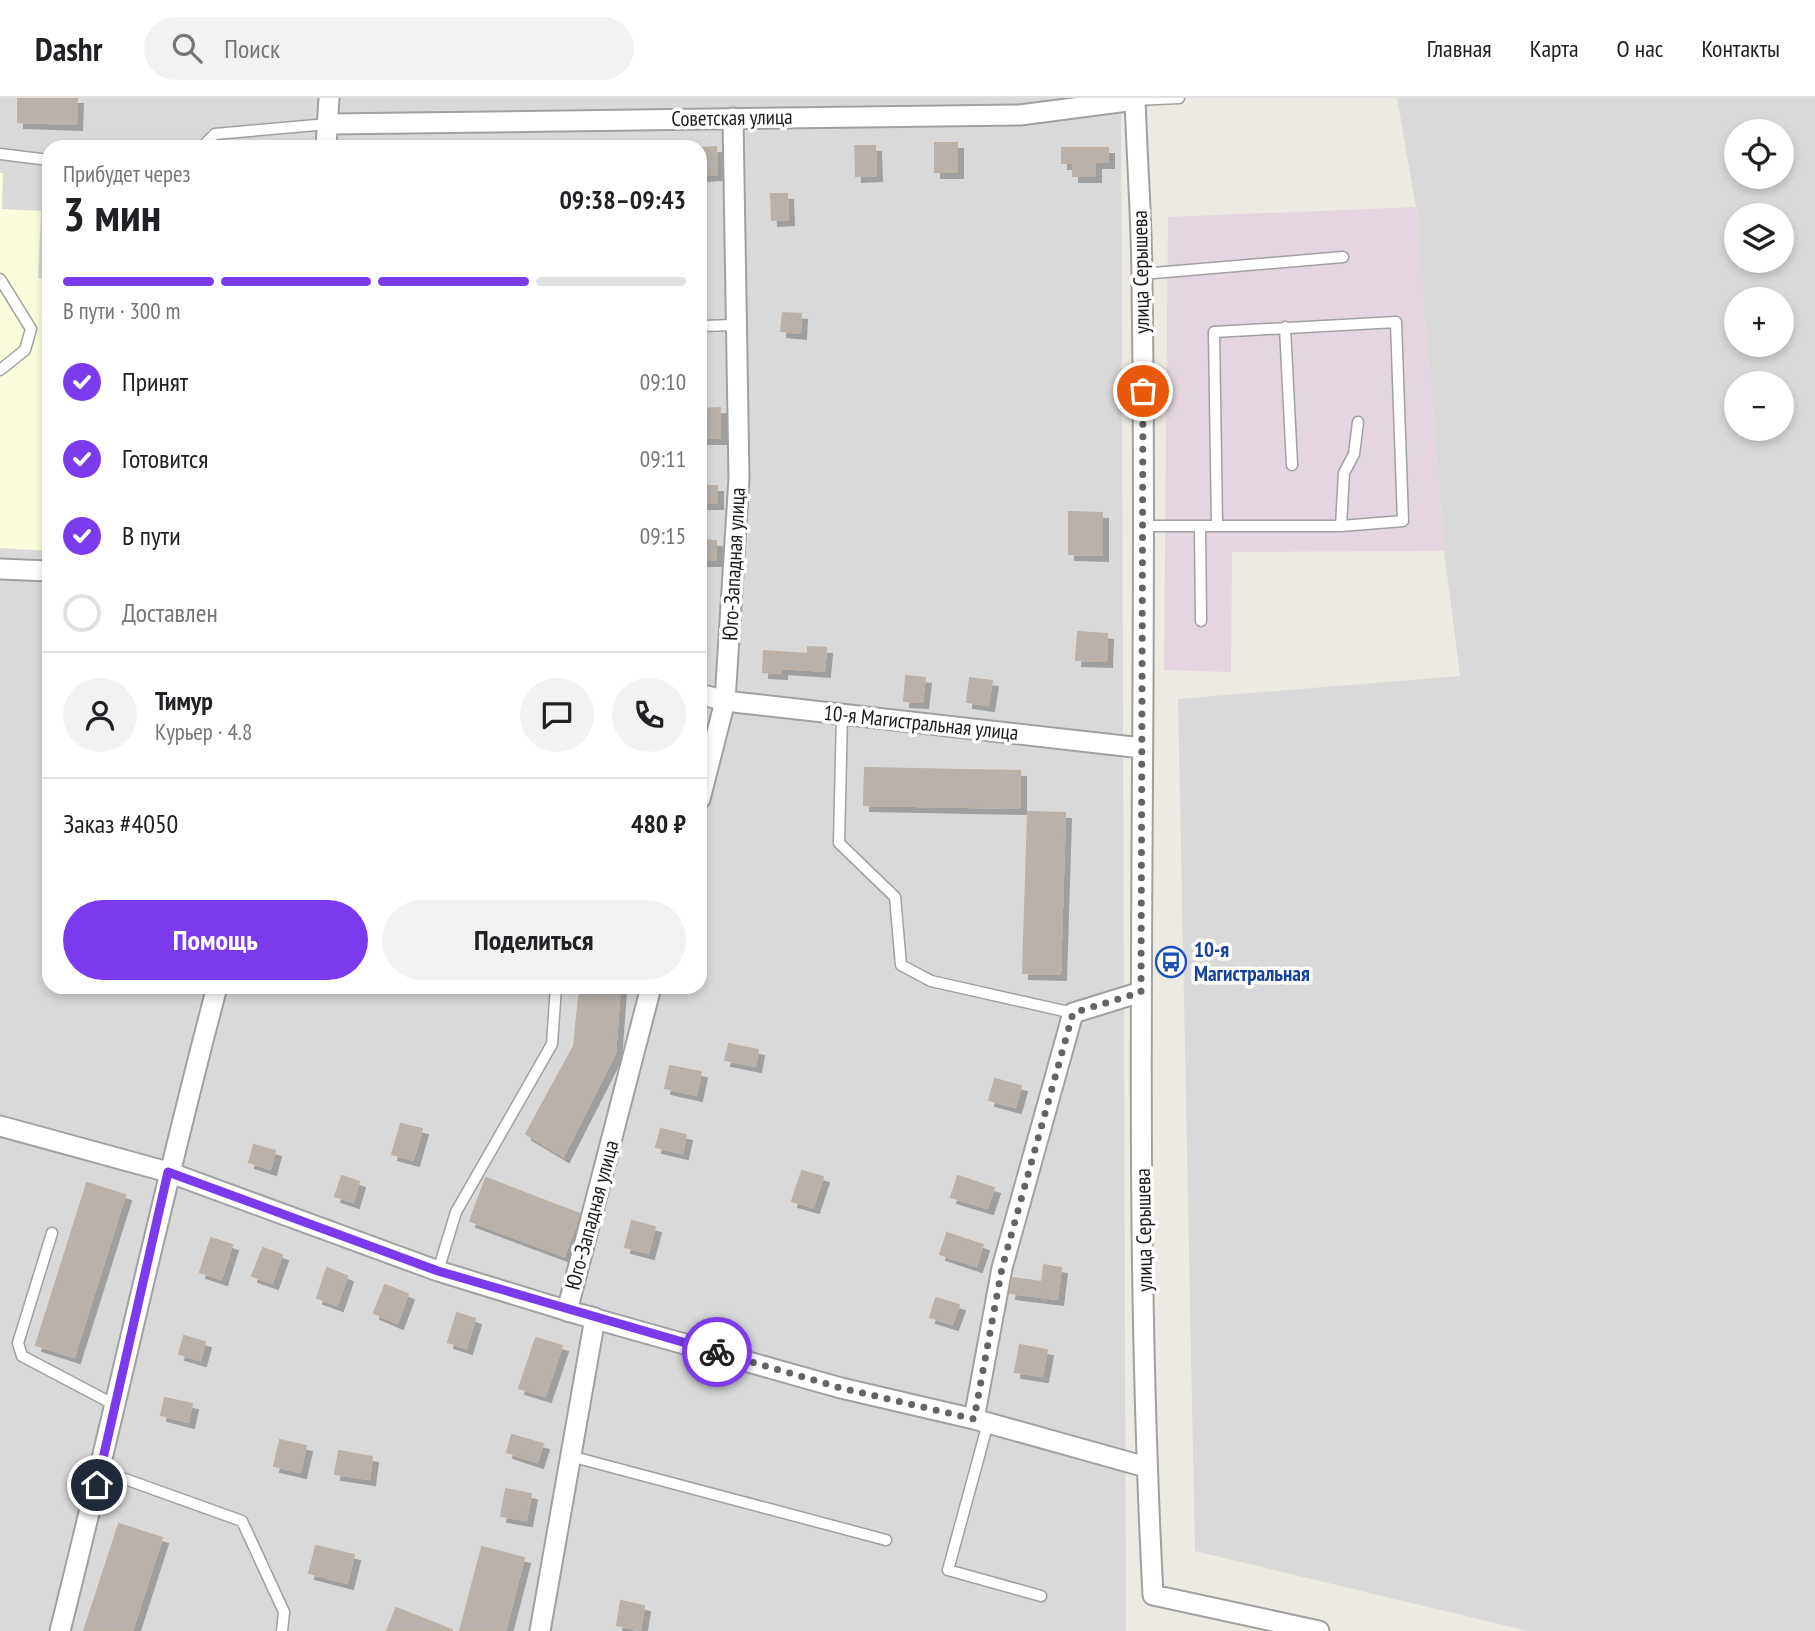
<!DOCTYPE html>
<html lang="ru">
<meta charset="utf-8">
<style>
:root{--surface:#fff;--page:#f2f2f2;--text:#202124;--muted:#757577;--line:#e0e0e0;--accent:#7c3aed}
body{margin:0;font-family:"PT Sans Narrow",sans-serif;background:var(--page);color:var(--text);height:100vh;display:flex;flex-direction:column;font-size:26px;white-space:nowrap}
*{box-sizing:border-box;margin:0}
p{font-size:23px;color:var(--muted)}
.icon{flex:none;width:38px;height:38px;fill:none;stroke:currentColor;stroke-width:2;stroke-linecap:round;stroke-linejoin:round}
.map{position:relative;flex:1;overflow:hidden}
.sheet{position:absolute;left:42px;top:42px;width:665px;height:854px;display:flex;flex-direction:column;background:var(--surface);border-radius:21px;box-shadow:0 4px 10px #0003}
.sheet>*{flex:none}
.tools{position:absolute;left:1724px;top:21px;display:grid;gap:14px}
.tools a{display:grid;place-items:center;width:70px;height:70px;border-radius:50%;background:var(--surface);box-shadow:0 4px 10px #0003;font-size:35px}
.pin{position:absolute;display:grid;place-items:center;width:60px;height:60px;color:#fff;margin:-30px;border:4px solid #fff;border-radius:50%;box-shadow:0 2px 7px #0007}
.courier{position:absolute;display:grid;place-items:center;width:70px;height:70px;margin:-35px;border:5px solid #7c3aed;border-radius:50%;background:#fff;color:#222;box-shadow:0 2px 9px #0007}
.overview em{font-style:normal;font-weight:600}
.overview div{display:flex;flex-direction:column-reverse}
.overview{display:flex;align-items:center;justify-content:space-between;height:119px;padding:0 21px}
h1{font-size:46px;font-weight:600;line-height:52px}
.bar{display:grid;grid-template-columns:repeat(4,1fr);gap:10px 7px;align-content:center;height:84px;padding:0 21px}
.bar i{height:9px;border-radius:5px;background:var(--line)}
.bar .on{background:var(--accent)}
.bar p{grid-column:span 4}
.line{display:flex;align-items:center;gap:18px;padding:0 21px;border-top:2px solid var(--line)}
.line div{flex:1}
.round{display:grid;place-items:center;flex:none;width:74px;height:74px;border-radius:37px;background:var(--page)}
ol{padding:0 21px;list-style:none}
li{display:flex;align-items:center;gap:21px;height:77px}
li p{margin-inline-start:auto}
li .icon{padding:7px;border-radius:50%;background:var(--accent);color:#fff;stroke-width:4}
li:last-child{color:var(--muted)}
li i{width:38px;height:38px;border:4px solid var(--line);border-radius:50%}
.button{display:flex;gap:14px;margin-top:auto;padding:14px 21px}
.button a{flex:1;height:80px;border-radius:42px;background:var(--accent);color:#fff;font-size:28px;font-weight:600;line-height:80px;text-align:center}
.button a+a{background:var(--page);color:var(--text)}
header{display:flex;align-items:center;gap:42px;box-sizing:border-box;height:98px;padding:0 35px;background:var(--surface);border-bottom:2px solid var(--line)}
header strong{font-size:33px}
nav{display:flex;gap:38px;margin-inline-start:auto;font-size:24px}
.search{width:490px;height:63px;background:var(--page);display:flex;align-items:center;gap:18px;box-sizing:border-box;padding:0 24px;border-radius:38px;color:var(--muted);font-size:26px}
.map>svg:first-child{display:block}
.residential{fill:#dad9d9;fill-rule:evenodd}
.industrial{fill:#e5d5e1}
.education{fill:#fafcdc}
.building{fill:#b9b2ac;stroke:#bdb1a6;stroke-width:2;filter:url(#shadow)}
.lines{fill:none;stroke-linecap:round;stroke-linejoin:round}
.service-casing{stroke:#a0a0a0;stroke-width:13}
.minor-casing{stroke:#a0a0a0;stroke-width:23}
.service{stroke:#fff;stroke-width:10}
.minor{stroke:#fff;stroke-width:19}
.done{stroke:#656461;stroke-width:7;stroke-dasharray:0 12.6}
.route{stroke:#7c3aed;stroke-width:9}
.labels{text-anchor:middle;stroke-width:7;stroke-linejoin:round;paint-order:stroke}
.street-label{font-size:21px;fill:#1c1c1c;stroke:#fff}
.transit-label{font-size:21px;font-weight:bold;fill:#164399;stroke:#fff;text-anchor:start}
</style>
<header>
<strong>Dashr</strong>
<div class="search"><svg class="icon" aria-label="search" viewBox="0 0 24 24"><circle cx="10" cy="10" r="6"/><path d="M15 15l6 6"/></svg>Поиск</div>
<nav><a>Главная</a><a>Карта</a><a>О нас</a><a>Контакты</a></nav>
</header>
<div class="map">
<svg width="1815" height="1533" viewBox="0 0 1815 1533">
<defs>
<filter id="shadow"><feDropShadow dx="6" dy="6" stdDeviation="0" flood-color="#0004"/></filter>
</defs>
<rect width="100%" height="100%" fill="#eceae2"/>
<!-- residential -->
<path class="residential" d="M 0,0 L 1121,0 L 1126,1533 L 0,1533 ZM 49,49 L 700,49 L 700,889 L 49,889 Z
M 1397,0 L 1815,0 L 1815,1533 L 1528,1533 L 1195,1453 L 1178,601 L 1460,578 L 1444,453 L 1416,109 ZM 1736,33 L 1782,33 L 1782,79 L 1736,79 ZM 1736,117 L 1782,117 L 1782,163 L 1736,163 ZM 1736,201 L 1782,201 L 1782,247 L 1736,247 ZM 1736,285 L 1782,285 L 1782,331 L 1736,331 Z"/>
<!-- industrial -->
<path class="industrial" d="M 1416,109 L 1444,453 L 1232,454 L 1231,574 L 1164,572 L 1168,119 Z"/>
<!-- education -->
<path class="education" d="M 0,75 L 3,75 L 2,111 L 41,113 L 38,180 L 49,181 L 49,453 L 0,450 Z"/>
<!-- building -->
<path class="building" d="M 18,0 L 77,0 L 76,26 L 18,24 Z
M 935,45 L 957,45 L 957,74 L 935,74 Z
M 855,48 L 875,48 L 876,77 L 856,78 Z
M 716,49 L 717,76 L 700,77 L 700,50 Z
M 1062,50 L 1108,50 L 1108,64 L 1095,64 L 1095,78 L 1073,78 L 1073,65 L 1062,65 Z
M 771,96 L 787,96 L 788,121 L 772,122 Z
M 783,215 L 801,216 L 800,235 L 781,233 Z
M 720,310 L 720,340 L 700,340 L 700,311 Z
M 700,388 L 717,388 L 717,405 L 700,405 Z
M 1069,414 L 1102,415 L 1102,457 L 1069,456 Z
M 700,442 L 716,443 L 716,462 L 700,462 Z
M 1078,534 L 1107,536 L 1106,563 L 1076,562 Z
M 808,549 L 826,550 L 824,573 L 781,570 L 781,575 L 763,574 L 764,553 L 808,556 Z
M 906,578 L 925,580 L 922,604 L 904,603 Z
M 970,580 L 992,583 L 988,607 L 967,604 Z
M 865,670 L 1020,673 L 1020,710 L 864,707 Z
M 1028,714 L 1065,715 L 1060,876 L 1023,875 Z
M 580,889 L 620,889 L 615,956 L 563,1058 L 526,1036 L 574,948 Z
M 729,946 L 758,952 L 755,968 L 725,962 Z
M 670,968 L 701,974 L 696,997 L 665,990 Z
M 995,981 L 1021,988 L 1015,1009 L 989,1002 Z
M 401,1026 L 422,1031 L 413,1062 L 392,1056 Z
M 661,1031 L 686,1037 L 682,1055 L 656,1049 Z
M 254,1047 L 275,1053 L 270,1071 L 249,1064 Z
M 802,1073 L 823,1079 L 813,1109 L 792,1103 Z
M 342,1078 L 359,1084 L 353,1104 L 335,1098 Z
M 958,1078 L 994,1090 L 987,1110 L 951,1099 Z
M 486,1080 L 580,1116 L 564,1158 L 470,1123 Z
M 87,1085 L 125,1097 L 74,1259 L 36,1247 Z
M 632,1123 L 655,1129 L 648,1155 L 625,1149 Z
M 947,1135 L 983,1147 L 976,1168 L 940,1156 Z
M 211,1140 L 232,1147 L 221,1181 L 200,1174 Z
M 263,1150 L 282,1157 L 272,1185 L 252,1178 Z
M 1044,1167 L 1061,1170 L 1057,1201 L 1010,1195 L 1013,1180 L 1042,1184 Z
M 327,1170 L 347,1178 L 337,1207 L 317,1200 Z
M 385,1187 L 408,1196 L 397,1225 L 374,1215 Z
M 936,1200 L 959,1207 L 952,1226 L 930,1219 Z
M 457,1215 L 475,1221 L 466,1250 L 448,1244 Z
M 184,1238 L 205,1244 L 200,1262 L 179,1256 Z
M 536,1240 L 562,1248 L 545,1298 L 519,1290 Z
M 1020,1247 L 1047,1252 L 1042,1278 L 1015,1274 Z
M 165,1300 L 192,1306 L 188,1324 L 161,1317 Z
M 512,1337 L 543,1346 L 537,1364 L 507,1354 Z
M 280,1342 L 306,1348 L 300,1374 L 274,1368 Z
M 339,1353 L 372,1359 L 369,1381 L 335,1376 Z
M 506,1391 L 531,1396 L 526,1422 L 501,1418 Z
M 119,1426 L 162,1440 L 132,1533 L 84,1533 Z
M 316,1448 L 354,1457 L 347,1485 L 309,1475 Z
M 482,1449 L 524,1460 L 505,1533 L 460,1533 Z
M 621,1503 L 644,1508 L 640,1532 L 617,1527 Z
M 396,1510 L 452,1532 L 452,1533 L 387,1533 Z"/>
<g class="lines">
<!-- service casing -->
<g class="service-casing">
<path id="service" d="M 1135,2 L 1179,0
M 202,49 L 215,36 L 328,26
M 0,56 L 49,62
M 1142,176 L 1343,159
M 0,181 L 31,231 L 25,252 L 0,272
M 700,228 L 737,227
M 1285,229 L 1292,367
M 1143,428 L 1341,428 L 1403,423 L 1396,224 L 1214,234 L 1217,426
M 1341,428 L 1344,375 L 1354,356 L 1358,324
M 1200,430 L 1201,523
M 842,616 L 839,745 L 895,799 L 901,867 L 931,883 L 1073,915
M 52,1135 L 18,1245 L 22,1258 L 115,1307
M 438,1173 L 456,1114 L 552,946 L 556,889
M 988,1325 L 948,1472 L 1041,1498
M 570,1358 L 886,1442
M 100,1372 L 242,1423 L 284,1514 L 282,1533"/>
</g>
<!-- minor casing -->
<g class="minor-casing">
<path id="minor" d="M 1135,0 C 1137,63 1142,125 1142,188 C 1149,624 1130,1061 1153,1497 L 1319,1533
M 329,26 L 1020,17 L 1135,2
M 326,49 L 329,0
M 0,471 L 49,473
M 700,596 L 725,603 L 1142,650
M 700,701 L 725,603 L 739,380 L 733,20
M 0,1028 L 168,1074 L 438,1173 L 578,1216 L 841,1290 L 974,1321 L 1146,1369
M 974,1321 L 1002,1170 L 1073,915 L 1141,894
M 60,1533 C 114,1319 160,1103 217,889
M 540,1533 L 595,1220 L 567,1213 L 651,889"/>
</g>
<!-- service -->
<use href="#service" class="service"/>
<!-- minor -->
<use href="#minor" class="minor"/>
</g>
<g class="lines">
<!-- done -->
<path class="done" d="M 717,1254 L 841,1290 L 974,1321 L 1002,1170 L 1073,915 L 1141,894 L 1143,293"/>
<!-- route -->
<path class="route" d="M 97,1387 L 168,1074 L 438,1173 L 717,1254"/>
</g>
<!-- icons -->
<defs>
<g id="bus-ring" transform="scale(1.575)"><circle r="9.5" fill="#fff" stroke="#1a4fb4" stroke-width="1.5"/><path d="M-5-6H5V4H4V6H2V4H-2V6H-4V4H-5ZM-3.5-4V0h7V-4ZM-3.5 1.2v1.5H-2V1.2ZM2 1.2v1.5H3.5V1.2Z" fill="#1a4fb4"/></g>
</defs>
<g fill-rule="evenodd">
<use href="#bus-ring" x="1171" y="864"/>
</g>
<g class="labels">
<!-- street labels -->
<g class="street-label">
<text transform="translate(732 20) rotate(-1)" y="7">Советская улица</text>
<text transform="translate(1141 174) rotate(-91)" y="7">улица Серышева</text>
<text transform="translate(734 466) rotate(-87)" y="7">Юго-Западная улица</text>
<text transform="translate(921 625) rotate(6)" y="7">10-я Магистральная улица</text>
<text transform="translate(592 1117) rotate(-75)" y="7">Юго-Западная улица</text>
<text transform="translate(1144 1132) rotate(-91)" y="7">улица Серышева</text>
</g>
<!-- transit labels -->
<g class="transit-label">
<text x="1194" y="859">10-я<tspan x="1194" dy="24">Магистральная</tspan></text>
</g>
</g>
</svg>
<div class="tools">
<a><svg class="icon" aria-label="locate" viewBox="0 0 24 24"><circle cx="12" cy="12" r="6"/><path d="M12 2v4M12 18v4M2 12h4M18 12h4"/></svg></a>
<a><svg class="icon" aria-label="layers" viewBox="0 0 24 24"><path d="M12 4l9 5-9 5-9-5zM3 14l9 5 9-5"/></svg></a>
<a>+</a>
<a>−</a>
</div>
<div class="pin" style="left:1143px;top:293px;background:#ea580c"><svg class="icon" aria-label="bag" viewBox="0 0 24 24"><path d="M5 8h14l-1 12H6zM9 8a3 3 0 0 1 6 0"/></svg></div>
<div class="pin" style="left:97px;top:1387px;background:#1f2937"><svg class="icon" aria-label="home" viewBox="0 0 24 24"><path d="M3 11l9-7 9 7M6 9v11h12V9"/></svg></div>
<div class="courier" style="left:717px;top:1254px"><svg class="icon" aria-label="bike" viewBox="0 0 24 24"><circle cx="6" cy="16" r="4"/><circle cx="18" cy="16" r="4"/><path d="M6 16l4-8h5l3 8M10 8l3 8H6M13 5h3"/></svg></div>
<section class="sheet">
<div class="overview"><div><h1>3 мин</h1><p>Прибудет через</p></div><em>09:38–09:43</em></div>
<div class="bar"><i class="on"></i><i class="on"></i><i class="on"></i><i></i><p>В пути · 300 m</p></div>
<ol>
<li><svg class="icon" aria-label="check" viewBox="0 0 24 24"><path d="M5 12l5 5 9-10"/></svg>Принят<p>09:10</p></li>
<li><svg class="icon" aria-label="check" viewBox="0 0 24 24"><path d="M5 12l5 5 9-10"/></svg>Готовится<p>09:11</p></li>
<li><svg class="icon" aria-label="check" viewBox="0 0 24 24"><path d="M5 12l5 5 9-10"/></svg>В пути<p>09:15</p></li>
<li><i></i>Доставлен</li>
</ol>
<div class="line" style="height:126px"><a class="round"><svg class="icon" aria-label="person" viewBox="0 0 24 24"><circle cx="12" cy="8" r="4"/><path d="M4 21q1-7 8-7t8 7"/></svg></a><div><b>Тимур</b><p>Курьер · 4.8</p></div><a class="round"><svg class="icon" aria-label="chat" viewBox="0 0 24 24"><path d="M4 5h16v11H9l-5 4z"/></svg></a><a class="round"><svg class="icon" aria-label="phone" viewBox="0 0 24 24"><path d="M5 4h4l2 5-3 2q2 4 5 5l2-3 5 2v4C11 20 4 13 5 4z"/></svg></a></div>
<div class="line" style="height:91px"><div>Заказ #4050</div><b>480 ₽</b></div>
<div class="button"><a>Помощь</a><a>Поделиться</a></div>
</section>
</div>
